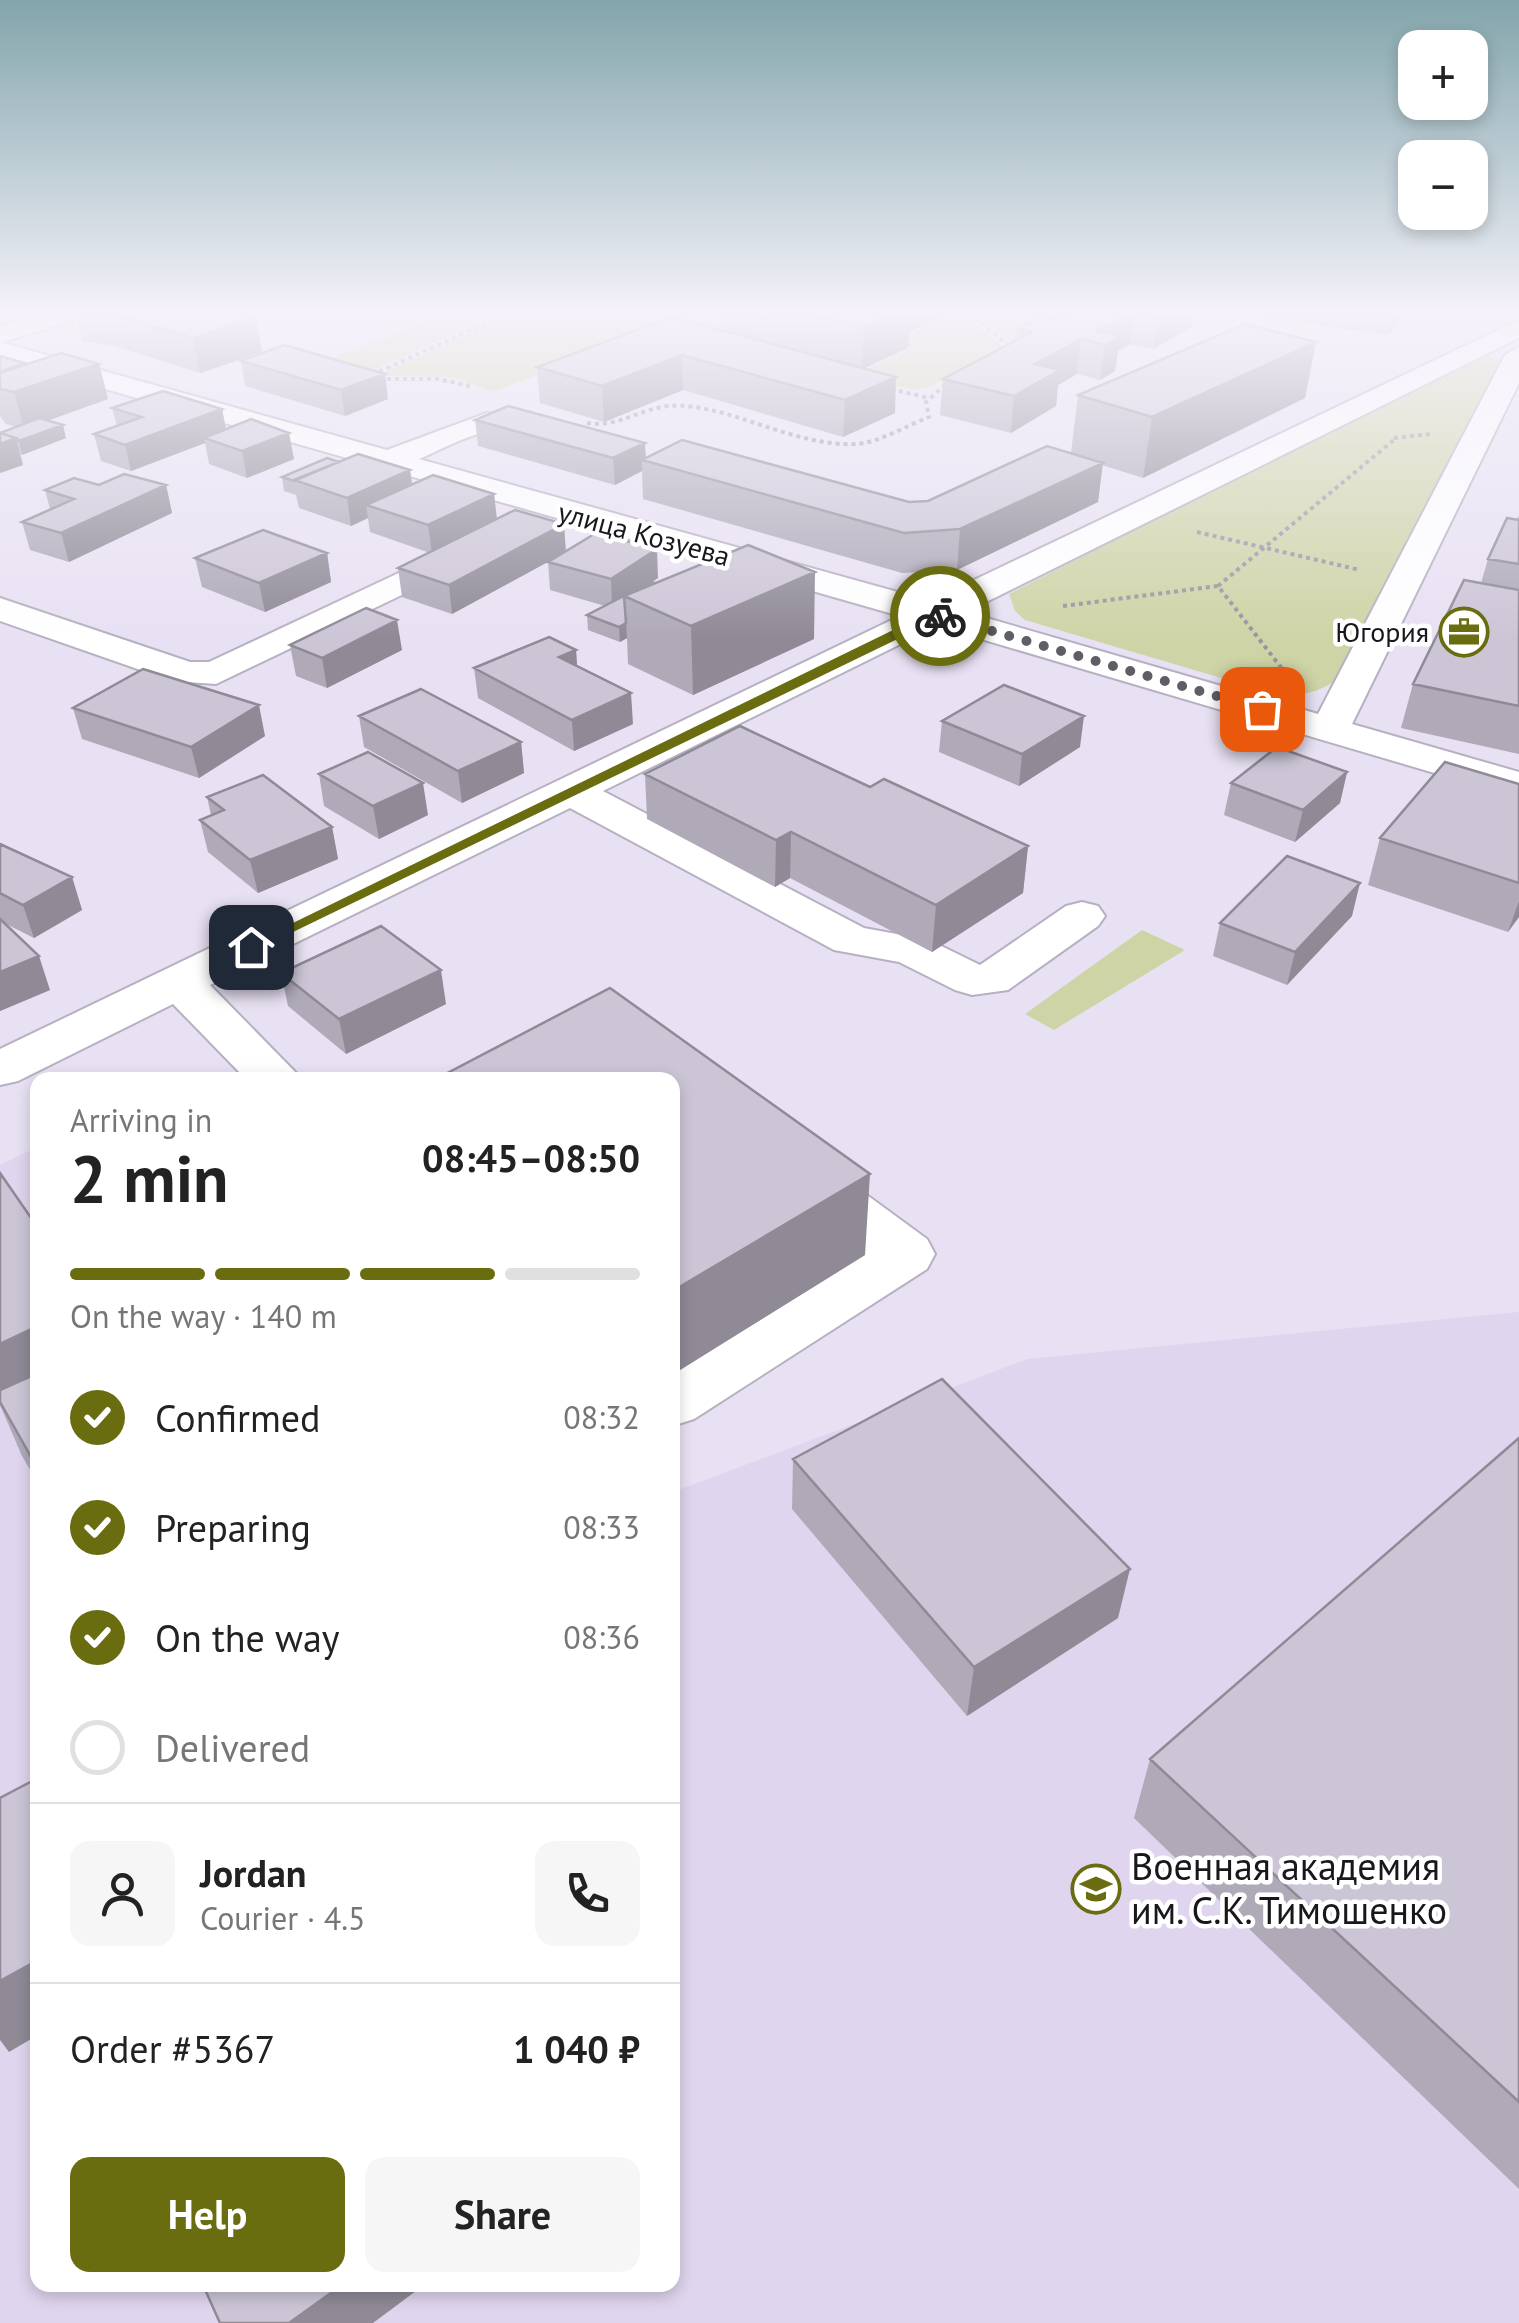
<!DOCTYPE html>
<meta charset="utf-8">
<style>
:root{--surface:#fff;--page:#f6f6f6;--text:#222;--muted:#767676;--line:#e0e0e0;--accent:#696d10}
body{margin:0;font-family:"PT Sans",sans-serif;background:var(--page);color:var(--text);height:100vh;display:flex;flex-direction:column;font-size:38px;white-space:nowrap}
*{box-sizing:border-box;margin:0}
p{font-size:32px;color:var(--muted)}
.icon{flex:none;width:55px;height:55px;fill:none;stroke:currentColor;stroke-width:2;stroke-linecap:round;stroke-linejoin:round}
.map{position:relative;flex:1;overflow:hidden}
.sheet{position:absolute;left:30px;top:1072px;width:650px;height:1220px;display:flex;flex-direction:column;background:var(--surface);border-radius:20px;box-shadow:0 5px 15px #0003}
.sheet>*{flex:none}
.controls{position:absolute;left:1398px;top:30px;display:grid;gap:20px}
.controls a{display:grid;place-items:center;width:90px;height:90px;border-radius:20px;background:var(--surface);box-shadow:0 5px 15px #0003;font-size:50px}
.pin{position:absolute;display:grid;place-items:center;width:85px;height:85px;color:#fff;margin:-42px;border-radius:20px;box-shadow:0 5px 15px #0006}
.courier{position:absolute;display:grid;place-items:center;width:100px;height:100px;margin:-50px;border:8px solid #696d10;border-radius:50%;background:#fff;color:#222;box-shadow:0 2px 12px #0007}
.overview em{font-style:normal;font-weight:700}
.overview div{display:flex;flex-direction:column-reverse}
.overview{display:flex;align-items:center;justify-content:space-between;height:170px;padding:0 40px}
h1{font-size:65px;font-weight:700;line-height:75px}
.bar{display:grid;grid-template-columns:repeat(4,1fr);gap:15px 10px;align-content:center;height:120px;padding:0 40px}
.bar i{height:12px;border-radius:8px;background:var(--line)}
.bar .current{background:var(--accent)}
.bar p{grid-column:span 4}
.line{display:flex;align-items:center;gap:25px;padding:0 40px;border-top:2px solid var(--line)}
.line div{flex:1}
.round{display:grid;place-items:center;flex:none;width:105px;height:105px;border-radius:20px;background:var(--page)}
ol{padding:0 40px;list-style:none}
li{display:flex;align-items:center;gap:30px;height:110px}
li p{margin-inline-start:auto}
li .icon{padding:10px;border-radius:50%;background:var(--accent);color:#fff;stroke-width:4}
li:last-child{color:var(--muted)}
li i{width:55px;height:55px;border:5px solid var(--line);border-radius:50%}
.button{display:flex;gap:20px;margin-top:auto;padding:20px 40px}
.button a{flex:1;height:115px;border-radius:20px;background:var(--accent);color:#fff;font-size:40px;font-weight:700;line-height:115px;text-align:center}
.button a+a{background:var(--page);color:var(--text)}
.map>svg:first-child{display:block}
.built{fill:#dfd5ee}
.green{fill:#cfd4a6}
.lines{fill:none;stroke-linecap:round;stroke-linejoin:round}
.minor-casing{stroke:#b7b0c1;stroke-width:4}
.major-casing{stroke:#b7b0c1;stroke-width:4}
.path{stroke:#9994a1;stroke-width:4;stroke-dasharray:4 4;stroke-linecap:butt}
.minor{fill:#fff;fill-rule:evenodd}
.major{fill:#fff;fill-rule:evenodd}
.wall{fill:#afa9b8}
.shaded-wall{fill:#8f8a96}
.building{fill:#ccc5d6;stroke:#8f8a96;stroke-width:2.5}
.route{fill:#696d10}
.done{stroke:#615d67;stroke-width:10;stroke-dasharray:0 18}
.labels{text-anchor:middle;stroke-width:9;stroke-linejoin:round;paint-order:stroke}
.far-street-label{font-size:28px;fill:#19161c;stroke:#fff}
.far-poi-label{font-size:28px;fill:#19161c;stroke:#fff;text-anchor:end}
.near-poi-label{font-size:38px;fill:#19161c;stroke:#fff;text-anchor:start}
</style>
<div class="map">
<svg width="1519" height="2323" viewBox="0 0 1519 2323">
<rect width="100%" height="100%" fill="#e8e1f3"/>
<!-- built -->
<path class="built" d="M 37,1147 L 38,2285 L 672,2285 L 673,1492 L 1027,1359 L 1519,1312 L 1519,2323 L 0,2323 L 0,1165 Z"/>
<!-- green -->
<path class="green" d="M 408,314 L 496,314 L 345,383 L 300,370 L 432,320 Z
M 513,314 L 694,314 L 493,392 L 453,377 L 376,376 Z
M 953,314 L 962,314 L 1004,347 L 927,388 L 913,390 L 688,327 L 717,315 L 861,371 L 912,348 L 891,342 Z
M 972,314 L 1071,314 L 1013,343 Z
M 1477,354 L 1506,360 L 1334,682 C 1305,699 1286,696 1255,688 L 1025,620 L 1015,611 L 1009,594 Z
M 1142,930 L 1185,950 L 1054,1030 L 1025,1014 Z"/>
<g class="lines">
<!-- minor casing -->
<g class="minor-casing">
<path id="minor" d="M 1519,320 L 1519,338 L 966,612 L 1318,714 L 1505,355 L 1519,347 L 1519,383 L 1352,724 L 1519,772 L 1519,798 L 937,626 L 603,791 L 864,928 L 929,940 L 980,965 L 1066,906 L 1082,902 L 1098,906 L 1105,916 L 1098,926 L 1008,990 L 972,995 L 955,990 L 899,962 L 834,950 L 570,808 L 210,985 L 303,1080 L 247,1080 L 173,1004 L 18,1081 L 0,1085 L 0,1049 L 900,616 L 0,359 L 0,342 L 387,450 L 487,413 L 517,416 L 559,428 L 563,434 L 559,440 C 539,445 523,433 504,431 C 478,428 443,449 419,459 L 930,601 Z
M 469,540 L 481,543 L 486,550 L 481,557 L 216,684 L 172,681 L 0,621 L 0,598 L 190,662 L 209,662 Z
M 810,1162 L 830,1168 L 927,1239 L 935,1254 L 927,1269 L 694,1419 L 672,1426 L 672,1371 L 865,1252 L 790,1194 L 782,1181 L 790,1168 Z"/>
</g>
<!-- major casing -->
<g class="major-casing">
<path id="major" d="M 40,314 L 78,314 L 74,320 L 0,343 L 0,326 Z"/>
</g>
<!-- path -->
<path class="path" d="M 968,314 L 1014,349
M 680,323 L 707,314
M 372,375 L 506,314
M 379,379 L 438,379 L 470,386
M 891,389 L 929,398
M 587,423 C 617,428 639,409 669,406 C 723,401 795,448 857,444 C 880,442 908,425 929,417 L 926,402 L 946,384
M 1394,438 L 1431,434
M 1197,532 L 1360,570
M 1218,586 L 1395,439
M 1063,606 L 1218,586 L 1283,670"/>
<!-- minor -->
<use href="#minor" class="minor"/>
<!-- major -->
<use href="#major" class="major"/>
</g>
<!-- wall -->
<path class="wall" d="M 76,314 L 223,314 L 221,314 L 256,317 L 262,352 L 200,373 L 111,345 L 82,341 Z
M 719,314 L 950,314 L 909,332 L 908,348 L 865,368 L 895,413 L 843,437 L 683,390 L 604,422 L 540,403 L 537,367 L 719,329 Z
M 1067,314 L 1194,314 L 1192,326 L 1154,349 L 1130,344 L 1118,351 L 1115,371 L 1100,380 L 1077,374 L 1058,385 L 1056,406 L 1011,433 L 940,415 L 943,379 L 1017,340 L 1018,329 L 1056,319 Z
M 1237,314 L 1400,314 L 1399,321 L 1388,335 Z
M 1316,342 L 1305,398 L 1143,478 L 1102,465 L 1098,502 L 957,570 L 902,573 L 643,499 L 642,471 L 615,485 L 478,446 L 475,420 L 645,459 L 909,502 L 928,501 L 1071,453 L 1078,395 Z
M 0,356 L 25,364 L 99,364 L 108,399 L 47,421 L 66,438 L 22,455 L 20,454 L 23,465 L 0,473 L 0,432 L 16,427 L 6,424 L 0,416 Z
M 241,361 L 388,399 L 345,416 L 245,386 Z
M 112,408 L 222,409 L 226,429 L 294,459 L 247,478 L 209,464 L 205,443 L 131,471 L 101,461 L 94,434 L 117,426 Z
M 339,462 L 410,470 L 412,484 L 494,494 L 497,519 L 566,551 L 658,578 L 652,582 L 814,639 L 693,695 L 628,664 L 627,638 L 620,642 L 588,630 L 587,615 L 605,606 L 550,590 L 548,562 L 452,614 L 402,597 L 398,568 L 430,553 L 370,532 L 368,518 L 351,526 L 299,508 L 296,495 L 284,491 L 282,477 Z
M 99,485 L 166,485 L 172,513 L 69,562 L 30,550 L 22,522 L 50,509 L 45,490 Z
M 1519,516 L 1519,754 L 1401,728 L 1413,684 L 1481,583 L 1488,559 Z
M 327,553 L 331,582 L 265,612 L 202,587 L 195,558 Z
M 290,645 L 402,650 L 327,688 L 296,676 Z
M 576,650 L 577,666 L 633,724 L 574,751 L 478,698 L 474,668 Z
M 73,708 L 265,736 L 199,778 L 82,739 Z
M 359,716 L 521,742 L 524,773 L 462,803 L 364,747 Z
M 942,721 L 1080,747 L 1019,786 L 939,752 Z
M 1347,772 L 1340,803 L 1295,842 L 1224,815 L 1231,783 Z
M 319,774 L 428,815 L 379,839 L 324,806 Z
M 645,774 L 870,787 L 1028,846 L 1023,893 L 932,952 L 790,878 L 775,887 L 647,819 Z
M 1519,784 L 1519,917 L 1508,932 L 1368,885 L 1380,838 Z
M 207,797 L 332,827 L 338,859 L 258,893 L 208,852 L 200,820 L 211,815 Z
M 0,844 L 72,877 L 82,910 L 34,938 L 4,923 L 50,990 L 0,1011 Z
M 1352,916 L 1287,985 L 1213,956 L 1220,923 Z
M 281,973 L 446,1004 L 346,1054 L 288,1006 Z
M 672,1080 L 865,1255 L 680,1370 L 672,1363 Z
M 0,1173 L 38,1228 L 38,1483 L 22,1456 L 0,1405 Z
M 1519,1438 L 1519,2189 L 1134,1818 L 1150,1759 Z
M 793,1459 L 1118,1618 L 967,1716 L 792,1509 Z"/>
<!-- shaded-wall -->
<path class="shaded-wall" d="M 887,314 L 950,314 L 909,332 L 908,348 L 862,369 L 864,326 Z
M 1127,314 L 1134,314 L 1130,344 L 1118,351 L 1115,371 L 1100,380 L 1105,345 L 1096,331 Z
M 1159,314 L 1194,314 L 1192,326 L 1154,349 Z
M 1393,314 L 1400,314 L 1399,321 L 1388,335 Z
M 256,317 L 262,352 L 200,373 L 193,338 Z
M 1081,339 L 1077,374 L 1058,385 L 1056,406 L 1011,433 L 1014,396 L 1035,364 Z
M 1316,342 L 1305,398 L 1143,478 L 1152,417 Z
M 682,355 L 683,390 L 604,422 L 602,386 Z
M 99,364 L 108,399 L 24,429 L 14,392 Z
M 385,374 L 388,399 L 345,416 L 341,390 Z
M 896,377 L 895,413 L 843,437 L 845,400 Z
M 222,409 L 227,435 L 204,438 L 205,443 L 131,471 L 125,445 Z
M 63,425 L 66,438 L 22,455 L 19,441 Z
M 289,433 L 294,459 L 247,478 L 242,451 Z
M 16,438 L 23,465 L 0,473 L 0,444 Z
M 645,443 L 646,461 L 642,460 L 642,471 L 615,485 L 613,458 Z
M 1103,463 L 1098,502 L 957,570 L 960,529 Z
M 410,470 L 414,498 L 366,505 L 368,518 L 351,526 L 347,498 Z
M 166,485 L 172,513 L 69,562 L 61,533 Z
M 494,494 L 497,522 L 432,553 L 428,525 Z
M 564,524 L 566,552 L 452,614 L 449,585 Z
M 657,549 L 658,578 L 628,597 L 624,596 L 612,608 L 611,579 Z
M 327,553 L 331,582 L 265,612 L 259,583 Z
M 815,572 L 814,639 L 693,695 L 691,626 Z
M 397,620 L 402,650 L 327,688 L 322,658 Z
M 626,623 L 627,638 L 620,642 L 619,627 Z
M 576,650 L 578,680 L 559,657 Z
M 631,693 L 633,724 L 574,751 L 572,720 Z
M 259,705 L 265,736 L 199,778 L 191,747 Z
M 1084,716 L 1080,747 L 1019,786 L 1022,754 Z
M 521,742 L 524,773 L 462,803 L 458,771 Z
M 1347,772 L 1340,803 L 1295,842 L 1303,810 Z
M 423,783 L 428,815 L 379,839 L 373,806 Z
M 332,827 L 338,859 L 258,893 L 250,860 Z
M 791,832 L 790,878 L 775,887 L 776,840 Z
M 1028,846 L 1023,893 L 932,952 L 936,905 Z
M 72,877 L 82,910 L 34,938 L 23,905 Z
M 1360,883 L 1352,916 L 1287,985 L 1295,952 Z
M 1519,901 L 1519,917 L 1508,932 Z
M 39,956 L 50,990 L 0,1011 L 0,972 Z
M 441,970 L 446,1004 L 346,1054 L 339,1019 Z
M 870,1174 L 865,1255 L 680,1370 L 676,1289 Z
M 38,1326 L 38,1386 L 0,1402 L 0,1344 Z
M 1130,1569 L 1118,1618 L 967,1716 L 974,1667 Z
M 38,1960 L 38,2035 L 9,2052 L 0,2040 L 0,1981 Z
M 342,2285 L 424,2285 L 373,2323 L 289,2323 Z"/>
<!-- building -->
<path class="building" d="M 111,314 L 243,314 L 256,317 L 193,338 Z
M 803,314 L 892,314 L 864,326 Z
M 1067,314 L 1127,314 L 1096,331 L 1120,336 L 1105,345 L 1081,339 L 1035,364 L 1060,370 L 1014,396 L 943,379 L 1032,332 L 1018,329 L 1043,316 L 1056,319 Z
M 672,317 L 896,377 L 845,400 L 682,355 L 602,386 L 537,367 Z
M 1245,324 L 1316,342 L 1152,417 L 1078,395 Z
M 284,345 L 385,374 L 341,390 L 241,361 Z
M 61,353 L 99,364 L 14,392 L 0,389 L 0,373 Z
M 0,356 L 24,363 L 0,372 Z
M 163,391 L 222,409 L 125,445 L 94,434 L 142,417 L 112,408 Z
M 508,406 L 645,443 L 613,458 L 475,420 Z
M 39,418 L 63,425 L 19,441 L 16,438 L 0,433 Z
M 251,419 L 289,433 L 242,451 L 204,438 Z
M 0,433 L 16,438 L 0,444 Z
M 682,440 L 909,502 L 928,501 L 1047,446 L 1103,463 L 960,529 L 904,533 L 642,460 Z
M 358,454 L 410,470 L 347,498 L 294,480 Z
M 327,458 L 339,462 L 294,481 L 282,477 Z
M 124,474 L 166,485 L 61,533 L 22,522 L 74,499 L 45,490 L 74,478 L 99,485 Z
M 433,475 L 494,494 L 428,525 L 366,505 Z
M 515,510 L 564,524 L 449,585 L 398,568 Z
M 1507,518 L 1519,520 L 1519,564 L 1488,559 Z
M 263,530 L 327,553 L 259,583 L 195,558 Z
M 596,533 L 657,549 L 611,579 L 548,562 Z
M 748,545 L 815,572 L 691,626 L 624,596 Z
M 1464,580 L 1519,590 L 1519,706 L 1413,684 Z
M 651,582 L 655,583 L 624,596 L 626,623 L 619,627 L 587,615 Z
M 366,608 L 397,620 L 322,658 L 290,645 Z
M 549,637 L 576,650 L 559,657 L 631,693 L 572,720 L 474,668 Z
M 143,669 L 259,705 L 191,747 L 73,708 Z
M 1004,685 L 1084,716 L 1022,754 L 942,721 Z
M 421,689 L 521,742 L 458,771 L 359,716 Z
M 740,726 L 870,787 L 884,779 L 1028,846 L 936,905 L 791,832 L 776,840 L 645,774 Z
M 1277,747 L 1347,772 L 1303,810 L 1231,783 Z
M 368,752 L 423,783 L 373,806 L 319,774 Z
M 1445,762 L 1519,784 L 1519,883 L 1380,838 Z
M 263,775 L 332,827 L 250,860 L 200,820 L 224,810 L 207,797 Z
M 0,844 L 72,877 L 23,905 L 0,893 Z
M 1287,856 L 1360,883 L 1295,952 L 1220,923 Z
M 0,919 L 39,956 L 0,972 Z
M 381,926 L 441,970 L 339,1019 L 281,973 Z
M 610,988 L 870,1174 L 676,1289 L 672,1286 L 672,1080 L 434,1080 Z
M 0,1173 L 38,1228 L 38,1326 L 0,1344 Z
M 38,1373 L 38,1469 L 0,1402 L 0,1390 Z
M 942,1379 L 1130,1569 L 974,1667 L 793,1459 Z
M 1519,1438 L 1519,2102 L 1150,1759 Z
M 38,1778 L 38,1960 L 0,1981 L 0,1798 Z
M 203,2285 L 342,2285 L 289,2323 L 220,2323 Z"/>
<!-- sky -->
<linearGradient id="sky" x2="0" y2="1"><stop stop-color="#82a5ab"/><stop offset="0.49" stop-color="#f5f2fa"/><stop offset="1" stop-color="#f5f2fa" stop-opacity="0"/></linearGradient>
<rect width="1519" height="639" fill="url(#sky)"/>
<!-- route -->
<path class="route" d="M 930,612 L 945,616 L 256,950 L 244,947 Z"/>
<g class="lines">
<!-- done -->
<path class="done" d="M 940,616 L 1262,709"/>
</g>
<!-- icons -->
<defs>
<g id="office-ring" transform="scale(2.5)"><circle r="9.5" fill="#fff" stroke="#696d10" stroke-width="1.5"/><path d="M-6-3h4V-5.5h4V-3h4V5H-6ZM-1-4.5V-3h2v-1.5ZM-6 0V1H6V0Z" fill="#696d10"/></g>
<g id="university-ring" transform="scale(2.5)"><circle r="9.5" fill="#fff" stroke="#696d10" stroke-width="1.5"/><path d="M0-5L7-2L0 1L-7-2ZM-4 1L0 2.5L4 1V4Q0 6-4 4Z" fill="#696d10"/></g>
</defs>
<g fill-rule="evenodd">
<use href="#office-ring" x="1464" y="632"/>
<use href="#university-ring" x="1096" y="1889"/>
</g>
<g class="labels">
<!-- far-street labels -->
<g class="far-street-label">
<text transform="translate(644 534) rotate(15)" y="10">улица Козуева</text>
</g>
<!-- far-poi labels -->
<g class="far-poi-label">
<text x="1429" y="642">Югория</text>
</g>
<!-- near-poi labels -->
<g class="near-poi-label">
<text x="1131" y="1880">Военная академия<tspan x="1131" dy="44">им. С.К. Тимошенко</tspan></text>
</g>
</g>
</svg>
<div class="controls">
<a>+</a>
<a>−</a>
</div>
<div class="pin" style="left:1262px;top:709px;background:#ea580c"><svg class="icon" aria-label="bag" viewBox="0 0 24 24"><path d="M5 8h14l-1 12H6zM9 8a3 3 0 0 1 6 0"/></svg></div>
<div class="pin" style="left:251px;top:947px;background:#1f2937"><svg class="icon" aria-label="home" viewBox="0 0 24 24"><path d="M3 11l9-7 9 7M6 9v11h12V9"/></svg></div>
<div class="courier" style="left:940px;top:616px"><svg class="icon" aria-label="bike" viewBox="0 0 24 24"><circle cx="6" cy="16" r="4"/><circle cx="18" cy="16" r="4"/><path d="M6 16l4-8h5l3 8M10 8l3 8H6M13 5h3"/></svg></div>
<section class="sheet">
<div class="overview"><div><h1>2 min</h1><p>Arriving in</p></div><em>08:45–08:50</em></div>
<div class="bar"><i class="current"></i><i class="current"></i><i class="current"></i><i></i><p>On the way · 140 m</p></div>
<ol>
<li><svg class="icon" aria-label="check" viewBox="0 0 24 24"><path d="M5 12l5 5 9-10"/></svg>Confirmed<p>08:32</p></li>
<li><svg class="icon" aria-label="check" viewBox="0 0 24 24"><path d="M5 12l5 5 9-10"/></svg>Preparing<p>08:33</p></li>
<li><svg class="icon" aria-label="check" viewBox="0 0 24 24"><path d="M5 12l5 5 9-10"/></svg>On the way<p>08:36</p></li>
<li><i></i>Delivered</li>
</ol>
<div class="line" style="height:180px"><a class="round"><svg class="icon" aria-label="person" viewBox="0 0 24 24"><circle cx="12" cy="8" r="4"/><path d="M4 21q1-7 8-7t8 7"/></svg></a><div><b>Jordan</b><p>Courier · 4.5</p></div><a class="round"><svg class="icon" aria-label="phone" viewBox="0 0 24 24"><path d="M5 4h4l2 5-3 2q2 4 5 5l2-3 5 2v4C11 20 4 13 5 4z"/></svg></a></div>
<div class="line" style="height:130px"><div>Order #5367</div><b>1 040 ₽</b></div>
<div class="button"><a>Help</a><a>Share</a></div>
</section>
</div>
